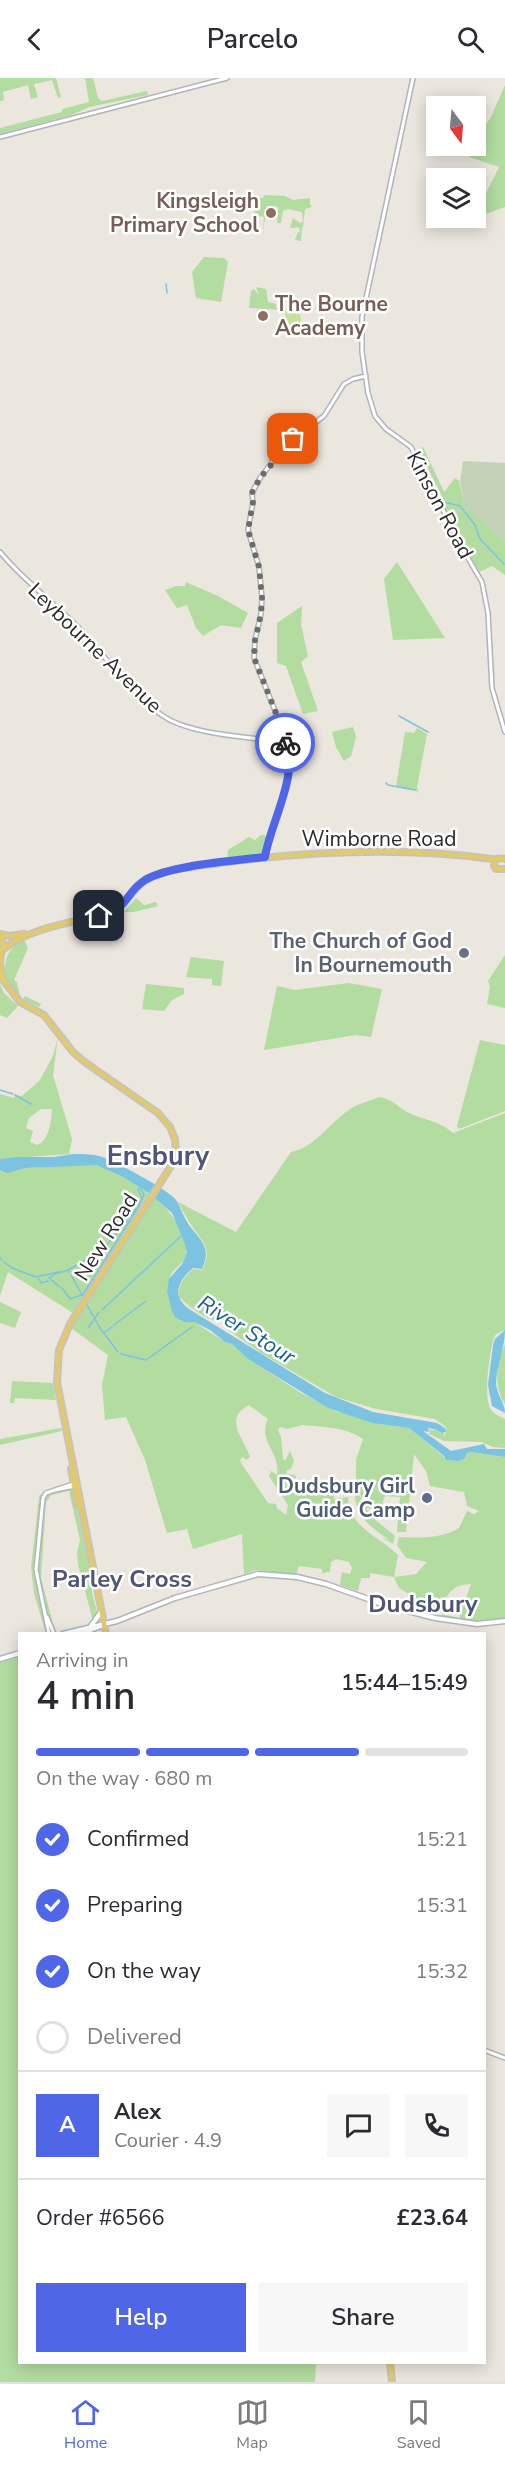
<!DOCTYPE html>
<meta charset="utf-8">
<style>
:root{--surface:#fff;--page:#f7f7f7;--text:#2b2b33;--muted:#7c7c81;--line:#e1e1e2;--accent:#4f66e7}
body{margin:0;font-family:"Nunito Sans",sans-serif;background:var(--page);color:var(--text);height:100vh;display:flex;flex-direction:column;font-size:22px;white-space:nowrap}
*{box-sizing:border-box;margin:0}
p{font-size:20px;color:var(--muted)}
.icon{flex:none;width:33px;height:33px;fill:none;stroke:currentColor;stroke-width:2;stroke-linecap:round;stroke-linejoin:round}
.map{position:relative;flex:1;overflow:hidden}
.panel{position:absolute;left:18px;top:1554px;width:468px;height:732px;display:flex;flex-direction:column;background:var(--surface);border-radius:0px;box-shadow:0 3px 15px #0003}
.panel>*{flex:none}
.needle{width:39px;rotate:164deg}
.controls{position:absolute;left:426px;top:18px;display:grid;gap:12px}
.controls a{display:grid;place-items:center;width:60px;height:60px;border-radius:0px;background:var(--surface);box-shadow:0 3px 15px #0003;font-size:30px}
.pin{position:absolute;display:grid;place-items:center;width:51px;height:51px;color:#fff;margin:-26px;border-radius:12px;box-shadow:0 3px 9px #0006}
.courier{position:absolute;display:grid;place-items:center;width:60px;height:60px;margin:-30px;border:4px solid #4f66e7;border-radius:50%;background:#fff;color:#222;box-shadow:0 2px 8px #0007}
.overview em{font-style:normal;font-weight:600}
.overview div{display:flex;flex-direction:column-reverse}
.overview{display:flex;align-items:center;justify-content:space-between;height:102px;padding:0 18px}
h1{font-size:39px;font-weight:600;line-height:45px}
.bar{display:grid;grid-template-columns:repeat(4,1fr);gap:9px 6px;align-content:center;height:72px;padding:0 18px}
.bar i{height:8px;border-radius:4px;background:var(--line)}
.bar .selected{background:var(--accent)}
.bar p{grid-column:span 4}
.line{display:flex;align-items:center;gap:15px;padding:0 18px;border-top:2px solid var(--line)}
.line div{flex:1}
.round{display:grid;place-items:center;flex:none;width:63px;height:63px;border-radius:0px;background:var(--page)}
ol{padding:0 18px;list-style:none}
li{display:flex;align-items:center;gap:18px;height:66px}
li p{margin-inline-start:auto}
li .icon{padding:6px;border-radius:50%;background:var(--accent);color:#fff;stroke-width:4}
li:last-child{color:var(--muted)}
li i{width:33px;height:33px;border:3px solid var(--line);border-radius:50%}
.primary-button{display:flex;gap:12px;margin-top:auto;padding:12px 18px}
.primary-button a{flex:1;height:69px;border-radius:0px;background:var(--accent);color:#fff;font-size:24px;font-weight:600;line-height:69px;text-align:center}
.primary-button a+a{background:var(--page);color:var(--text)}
header{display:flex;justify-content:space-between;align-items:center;height:78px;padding:0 18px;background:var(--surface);font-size:27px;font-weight:600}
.menu{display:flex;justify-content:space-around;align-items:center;height:84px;border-top:2px solid var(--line);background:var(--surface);font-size:16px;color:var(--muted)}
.menu a{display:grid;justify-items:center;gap:3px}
.menu .selected{color:var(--accent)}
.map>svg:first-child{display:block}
.green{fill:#b2dca0;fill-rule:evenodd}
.cemetery{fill:#c4d3b7}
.pitch{fill:#c2e29d}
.water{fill:#7cc3e2}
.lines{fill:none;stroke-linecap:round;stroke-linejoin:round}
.stream{stroke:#7cc3e2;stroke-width:1.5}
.tertiary-casing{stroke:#b1b4bc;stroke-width:6}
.secondary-casing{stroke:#b1b4bc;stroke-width:7}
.primary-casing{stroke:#c3c3c3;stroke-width:8}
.tertiary{stroke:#fff;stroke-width:3}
.secondary{stroke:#fff;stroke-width:4}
.primary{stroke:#e2ca6c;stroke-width:4.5}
.done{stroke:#6e6c69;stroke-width:6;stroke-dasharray:0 10.8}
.route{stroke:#4f66e7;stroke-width:8}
.education-dot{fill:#8d6e63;stroke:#fff;stroke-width:2}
.worship-dot{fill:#6b7280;stroke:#fff;stroke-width:2}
.service-dot{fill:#5c6f8a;stroke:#fff;stroke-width:2}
.labels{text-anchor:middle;stroke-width:5;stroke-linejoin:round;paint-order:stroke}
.education-label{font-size:21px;font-weight:bold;fill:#785e54;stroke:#fff;text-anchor:end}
.street-label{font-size:21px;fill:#2a2a2a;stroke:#fff}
.worship-label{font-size:21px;font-weight:bold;fill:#5b616d;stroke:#fff;text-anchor:end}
.service-label{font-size:21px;font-weight:bold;fill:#4e5e75;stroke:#fff;text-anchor:end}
.water-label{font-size:22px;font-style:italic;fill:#1c628d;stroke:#fff}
.quarter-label{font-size:24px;font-weight:bold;fill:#4f5576;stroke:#fff}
.district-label{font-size:27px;font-weight:bold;fill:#4f5576;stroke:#fff}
</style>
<header><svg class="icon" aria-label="back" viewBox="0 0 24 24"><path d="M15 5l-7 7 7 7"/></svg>Parcelo<svg class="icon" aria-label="search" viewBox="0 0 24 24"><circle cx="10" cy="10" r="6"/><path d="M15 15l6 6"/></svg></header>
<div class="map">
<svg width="505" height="2304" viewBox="0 0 505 2304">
<rect width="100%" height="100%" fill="#ebe6de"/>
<!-- green -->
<path class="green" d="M 0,0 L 56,0 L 61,19 L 58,20 L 52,2 L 34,6 L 38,19 L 31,21 L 28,7 L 3,14 L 4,22 L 0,23 Z
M 85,0 L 93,0 L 98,20 L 102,23 L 147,13 L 148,17 L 89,29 L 72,37 L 0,56 L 0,50 L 62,34 L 62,31 L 89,24 Z
M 505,7 L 505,129 L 474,140 L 499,89 L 469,79 L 473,68 L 476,68 L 476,58 L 490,41 Z
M 264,117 L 285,118 L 293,122 L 310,120 L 310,126 L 312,129 L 305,131 L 303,149 L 302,149 L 301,163 L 295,162 L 298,154 L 300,155 L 299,149 L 290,150 L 293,140 L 300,145 L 303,144 L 302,134 L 288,131 L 283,133 L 281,145 L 277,145 L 278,129 L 267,128 L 263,154 L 264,139 L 254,137 L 256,119 L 263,120 Z
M 204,179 L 224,180 L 228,184 L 221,224 L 196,220 L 192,194 Z
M 256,209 L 266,211 L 268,224 L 276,226 L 276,230 L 285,232 L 249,230 L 251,213 L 254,211 L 259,217 Z
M 423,369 L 444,414 L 455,400 L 459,403 L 465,428 L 505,464 L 505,497 L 492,488 L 477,495 L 438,422 L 441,423 L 442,418 L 418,371 Z
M 397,484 L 445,560 L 393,562 L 384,501 Z
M 186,504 L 218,518 L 248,535 L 241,550 L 221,547 L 203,558 L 196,550 L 187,527 L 177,530 L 165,512 L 176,508 L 185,508 Z
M 302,528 L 301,546 L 308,578 L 301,584 L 318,633 L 303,636 L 286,588 L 277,585 L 277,545 Z
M 353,649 L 356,659 L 351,678 L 344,683 L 336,669 L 332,654 Z
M 417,650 L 427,656 L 417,709 L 419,716 L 417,713 L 396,709 L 405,654 L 414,655 Z
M 261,757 L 269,758 L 265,779 L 227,784 L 228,772 L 249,759 L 255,762 Z
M 136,820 L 144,827 L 156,824 L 158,828 L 134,834 L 124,834 Z
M 24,861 L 28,870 L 14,902 L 17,904 L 20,919 L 23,921 L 25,918 L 41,926 L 39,929 C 33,926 24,924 18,919 C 0,900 0,873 24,861 Z
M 505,877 L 505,930 L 487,926 L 490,908 L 488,903 Z
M 191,879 L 224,883 L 221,908 L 212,907 L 212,901 L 186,899 Z
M 349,905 L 382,911 L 371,959 L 356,957 L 264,972 L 277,908 L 295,912 Z
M 0,906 L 4,915 L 18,928 L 7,940 L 0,937 Z
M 146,906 L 184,910 L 184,916 L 172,922 L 164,933 L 142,931 Z
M 58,959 L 53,997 L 72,1061 L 69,1076 L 0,1081 L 0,1016 L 14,1020 L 16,1017 L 22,1018 L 40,1002 L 53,978 ZM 41,1031 L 52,1031 C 51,1042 50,1062 37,1067 L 30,1064 L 33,1053 L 26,1050 L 29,1040 Z
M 480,962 L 505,967 L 505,1033 L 459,1051 L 457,1048 Z
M 379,1019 C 397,1023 395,1028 409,1035 C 424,1042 440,1043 453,1055 L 505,1035 L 505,1252 L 496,1256 L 493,1262 C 490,1276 482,1322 492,1333 C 495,1337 501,1339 505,1341 L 505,1370 L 493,1369 L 481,1364 L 444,1363 L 427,1355 L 430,1355 L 429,1351 L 438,1353 L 445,1359 L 446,1349 L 435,1341 L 376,1331 L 336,1319 L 261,1275 L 224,1249 L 226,1246 L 221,1243 C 207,1244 189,1228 179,1219 C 177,1207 185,1199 193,1191 L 202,1192 C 214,1169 201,1163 190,1145 C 186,1139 182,1131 178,1124 L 236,1154 L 291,1074 C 317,1069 330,1043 352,1030 C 360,1025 370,1023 379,1019 Z
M 64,1087 L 96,1087 L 123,1099 L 149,1115 L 73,1235 L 8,1194 L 0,1218 L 0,1092 C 10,1096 19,1090 29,1090 C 40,1089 52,1089 64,1087 Z
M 153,1118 C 166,1127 192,1160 186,1177 C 183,1187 173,1190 170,1199 C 168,1204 169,1208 167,1213 L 194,1244 L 225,1264 L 232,1266 L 248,1281 L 301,1315 L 337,1334 L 350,1336 L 372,1345 L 409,1350 L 444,1379 L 446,1382 L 458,1383 L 467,1375 L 471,1374 L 505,1379 L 505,1541 L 480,1544 L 441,1540 L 442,1536 L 459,1540 L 471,1506 C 451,1507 448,1515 440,1533 L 429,1537 L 414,1533 L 414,1519 L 399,1510 L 394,1499 L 370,1495 L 370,1500 L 361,1500 L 358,1513 L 340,1507 L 342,1494 L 350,1496 L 352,1490 L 349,1484 L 336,1481 L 331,1484 L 330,1494 L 322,1495 L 322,1491 L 299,1488 L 296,1497 L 256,1492 L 244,1496 L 242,1456 L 193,1471 L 187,1451 L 167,1455 L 145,1382 L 126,1339 L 105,1342 L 102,1307 L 108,1277 L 71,1250 ZM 249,1327 L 268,1341 C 257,1362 281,1375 277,1397 L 271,1393 L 269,1398 L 288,1427 L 286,1437 L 277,1430 L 276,1426 L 268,1425 L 241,1385 L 240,1382 L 243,1379 L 246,1382 L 250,1379 C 243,1359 223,1341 249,1327 ZM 302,1347 C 321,1349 347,1349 363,1361 L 356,1382 L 356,1411 L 358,1411 L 366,1430 L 374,1431 L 382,1426 L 385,1418 L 400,1419 L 397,1454 L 406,1454 L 414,1376 L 426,1393 L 430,1408 L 464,1414 L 467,1428 L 479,1433 L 474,1436 L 467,1433 L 459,1450 C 440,1461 420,1460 399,1459 L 397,1467 L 406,1480 L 427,1484 L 416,1496 L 394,1499 L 398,1477 C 380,1459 349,1450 348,1419 L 334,1421 L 334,1414 L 319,1410 L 292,1415 L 286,1406 L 287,1403 L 296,1400 L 295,1397 L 287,1396 L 286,1393 L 291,1391 L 294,1383 L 290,1373 L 285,1383 L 283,1381 L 281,1359 L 278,1352 L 280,1349 L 287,1351 Z
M 0,1224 L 21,1234 L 15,1250 L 0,1245 Z
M 505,1267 L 505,1326 C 494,1310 495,1283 505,1267 Z
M 12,1303 L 53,1305 L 56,1322 L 15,1320 L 14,1325 L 10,1325 Z
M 61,1350 L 62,1353 L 0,1367 L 0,1361 Z
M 73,1409 L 91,1498 L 92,1514 L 97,1534 L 93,1543 L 78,1486 L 77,1475 L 80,1462 L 69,1413 L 51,1417 L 46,1424 L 41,1500 L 55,1553 L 53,1554 L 47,1539 L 48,1553 L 45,1553 L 34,1515 L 31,1489 L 39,1420 L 40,1416 L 44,1418 L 46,1415 Z
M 357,1416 L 360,1418 C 367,1438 380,1445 395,1458 L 393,1466 L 381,1459 L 390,1462 C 374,1452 355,1439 355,1417 Z
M 18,1578 L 20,2284 L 316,2285 L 315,2304 L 0,2304 L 0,1584 Z"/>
<!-- cemetery -->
<path class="cemetery" d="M 463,383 L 505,385 L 505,464 L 465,429 L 460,404 Z"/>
<!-- pitch -->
<path class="pitch" d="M 300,231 L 302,257 L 287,258 L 285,232 Z"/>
<!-- water -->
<path class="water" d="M 73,1076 C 83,1076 96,1076 105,1080 C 118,1085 170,1113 176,1122 C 181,1130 184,1140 189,1147 C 201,1163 212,1169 202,1191 L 193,1190 C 178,1203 171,1218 189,1231 L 325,1315 L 373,1334 L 437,1345 L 445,1350 L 446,1354 L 443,1354 L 445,1358 C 439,1353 436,1351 428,1350 L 429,1354 L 423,1353 L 451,1373 L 484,1366 L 487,1371 L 505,1371 L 505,1379 L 471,1374 L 467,1375 L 464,1381 L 458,1383 L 446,1382 L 444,1378 L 409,1350 L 372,1345 L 328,1330 L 248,1281 L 232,1266 L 225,1264 L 210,1252 L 194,1244 L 185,1244 L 176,1240 L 172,1233 L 167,1213 L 169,1201 L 182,1186 L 187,1175 L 185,1166 L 172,1135 L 149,1115 L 123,1099 L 96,1087 L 26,1090 L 7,1095 L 0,1092 L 0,1081 L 17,1079 L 54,1079 Z
M 505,1252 C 505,1270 497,1286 496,1304 C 496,1316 505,1324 505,1335 L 492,1328 L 488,1307 L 493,1267 L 495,1261 Z"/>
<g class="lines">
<!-- stream -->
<path class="stream" d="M 166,206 L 167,215
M 444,424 L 460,428 L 475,447 L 480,461 L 504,486
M 399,638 L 428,654
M 386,705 L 387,706
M 388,707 L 415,712
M 0,1012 L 13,1016
M 15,1017 L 31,1026
M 138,1128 L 142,1120 L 138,1111 L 139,1110
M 0,1180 L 2,1182
M 4,1184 L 12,1190 L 36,1199 L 59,1194
M 69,1194 L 68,1192 L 102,1173 L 136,1131
M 71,1197 L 82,1217
M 39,1201 L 41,1205 L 48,1203
M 60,1209 L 49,1200 L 55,1196 L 68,1192
M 62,1210 L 70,1221 L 81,1217
M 82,1218 L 139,1128 L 144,1117 L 141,1111
M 87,1227 L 100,1250 L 118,1274
M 102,1232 L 181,1158
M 114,1247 L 146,1223
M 88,1250 L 99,1234
M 105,1254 L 112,1249
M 121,1276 L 146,1282 L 192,1249"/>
<!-- tertiary casing -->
<g class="tertiary-casing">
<path id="tertiary" d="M 413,0 L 362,239 L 362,274 L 368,315 L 375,338 L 386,351 L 411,369 L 462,470 L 482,504 L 488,535 L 492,610 L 505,654
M 0,59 L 227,0
M 0,474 C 23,502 53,524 79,550 C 108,580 132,620 168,641 C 195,656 250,660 280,663 C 305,675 268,757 265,779
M 271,662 L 276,635 L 254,580 L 255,562 L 261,536 L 262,520 L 259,489 L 248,452 L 253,424 L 252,415 L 260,400 L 279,375 L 293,361 L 324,338 L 344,306 L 353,301 L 366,298
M 55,1412 L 75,1408
M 47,1539 L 54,1556
M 49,1556 L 36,1492 L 43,1420 L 46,1415 L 73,1406
M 484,1972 L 505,1980"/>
</g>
<!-- secondary casing -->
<g class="secondary-casing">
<path id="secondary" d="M 91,1548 L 101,1534
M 63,1556 L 117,1543 L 175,1520 L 258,1496 L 297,1499 L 326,1506 L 385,1527 L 435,1540 L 477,1546 L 505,1543
M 80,1556 L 101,1548
M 0,1581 L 20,1575"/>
</g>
<!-- primary casing -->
<g class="primary-casing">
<path id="primary" d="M 495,782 L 494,788 L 496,791 L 505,791
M 0,856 L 9,858 L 24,856
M 0,858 L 3,866 L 2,873
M 2,872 C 31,849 74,844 110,835 C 129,826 134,805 154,798 C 177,789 203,788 227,784 C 314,773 405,769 492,781 C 497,782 500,779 505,781
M 1,874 L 0,886 L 3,900
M 0,898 L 20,924 L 44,937 L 73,974 L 86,985 L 158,1035 L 170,1049 L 175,1061 L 176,1075 L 173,1085 L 70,1246 L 59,1272 L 57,1304 L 106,1556
M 71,1391 L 78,1427
M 390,2284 L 392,2304"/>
</g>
<!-- tertiary -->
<use href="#tertiary" class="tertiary"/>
<!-- secondary -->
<use href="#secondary" class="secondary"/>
<!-- primary -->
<use href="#primary" class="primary"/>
</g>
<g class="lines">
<!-- done -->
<path class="done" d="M 285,665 L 271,662 L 276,635 L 254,580 L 255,562 L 261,536 L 262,520 L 259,489 L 248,452 L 253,424 L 252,415 L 260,400 L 293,361"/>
<!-- route -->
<path class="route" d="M 99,838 C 132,829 123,816 145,802 C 170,787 234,783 265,779 C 269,749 301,692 285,665"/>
</g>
<!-- markers -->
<g class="education-dot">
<circle cx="271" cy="135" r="6"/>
<circle cx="263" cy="238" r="6"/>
</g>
<circle class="worship-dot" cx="464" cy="875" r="6"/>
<circle class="service-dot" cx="427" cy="1420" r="6"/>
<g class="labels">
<!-- education labels -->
<g class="education-label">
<text x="259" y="130">Kingsleigh<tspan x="259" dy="24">Primary School</tspan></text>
<text x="275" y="233" text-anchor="start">The Bourne<tspan x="275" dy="24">Academy</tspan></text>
</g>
<!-- street labels -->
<g class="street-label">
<text transform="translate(440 427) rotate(62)" y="7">Kinson Road</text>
<text transform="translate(95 570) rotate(44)" y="7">Leybourne Avenue</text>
<text x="379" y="768">Wimborne Road</text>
<text transform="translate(106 1159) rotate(-58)" y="7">New Road</text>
</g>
<!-- worship labels -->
<g class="worship-label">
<text x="452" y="870">The Church of God<tspan x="452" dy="24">In Bournemouth</tspan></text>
</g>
<!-- service labels -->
<g class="service-label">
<text x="415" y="1415">Dudsbury Girl<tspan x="415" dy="24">Guide Camp</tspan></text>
</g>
<!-- water labels -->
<g class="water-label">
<text transform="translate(247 1251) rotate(32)" y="8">River Stour</text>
</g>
<!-- quarter labels -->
<g class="quarter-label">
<text x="122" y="1509">Parley Cross</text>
<text x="423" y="1534">Dudsbury</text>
</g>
<!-- district labels -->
<g class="district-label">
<text x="158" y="1087">Ensbury</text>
</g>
</g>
</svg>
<div class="controls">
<a><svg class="needle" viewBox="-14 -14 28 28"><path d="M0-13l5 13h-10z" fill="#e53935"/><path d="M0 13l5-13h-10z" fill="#7c7c81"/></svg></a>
<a><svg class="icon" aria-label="layers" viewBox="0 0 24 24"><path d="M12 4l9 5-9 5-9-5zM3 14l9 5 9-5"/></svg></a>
</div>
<div class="pin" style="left:293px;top:361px;background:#ea580c"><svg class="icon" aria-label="bag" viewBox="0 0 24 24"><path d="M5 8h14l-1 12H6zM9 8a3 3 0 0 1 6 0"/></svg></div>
<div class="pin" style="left:99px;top:838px;background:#1f2937"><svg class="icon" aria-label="home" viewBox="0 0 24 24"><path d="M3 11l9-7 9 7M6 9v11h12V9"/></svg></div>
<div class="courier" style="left:285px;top:665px"><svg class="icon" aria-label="bike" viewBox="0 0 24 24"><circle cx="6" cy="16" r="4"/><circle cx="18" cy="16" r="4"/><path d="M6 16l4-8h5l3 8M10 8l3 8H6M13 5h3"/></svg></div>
<section class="panel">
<div class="overview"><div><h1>4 min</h1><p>Arriving in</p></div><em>15:44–15:49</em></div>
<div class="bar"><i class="selected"></i><i class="selected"></i><i class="selected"></i><i></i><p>On the way · 680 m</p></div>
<ol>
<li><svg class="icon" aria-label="check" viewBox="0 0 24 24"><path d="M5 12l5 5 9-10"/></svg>Confirmed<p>15:21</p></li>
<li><svg class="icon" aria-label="check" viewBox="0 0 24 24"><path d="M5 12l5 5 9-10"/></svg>Preparing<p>15:31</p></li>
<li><svg class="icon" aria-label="check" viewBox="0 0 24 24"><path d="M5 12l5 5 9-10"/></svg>On the way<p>15:32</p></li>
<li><i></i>Delivered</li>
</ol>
<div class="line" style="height:108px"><b class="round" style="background:var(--accent);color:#fff">A</b><div><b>Alex</b><p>Courier · 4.9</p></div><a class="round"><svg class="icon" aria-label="chat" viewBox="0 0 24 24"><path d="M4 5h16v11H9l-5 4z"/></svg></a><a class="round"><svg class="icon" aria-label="phone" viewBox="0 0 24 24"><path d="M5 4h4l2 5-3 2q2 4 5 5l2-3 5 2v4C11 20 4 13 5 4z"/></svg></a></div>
<div class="line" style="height:78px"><div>Order #6566</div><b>£23.64</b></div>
<div class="primary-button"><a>Help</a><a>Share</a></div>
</section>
</div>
<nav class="menu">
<a class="selected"><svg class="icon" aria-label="home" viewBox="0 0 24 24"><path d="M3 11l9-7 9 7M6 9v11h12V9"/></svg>Home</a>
<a><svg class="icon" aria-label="map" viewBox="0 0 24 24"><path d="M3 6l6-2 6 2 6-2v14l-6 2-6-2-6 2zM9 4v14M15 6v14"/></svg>Map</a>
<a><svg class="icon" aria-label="saved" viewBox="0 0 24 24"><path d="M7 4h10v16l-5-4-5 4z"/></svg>Saved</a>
</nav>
